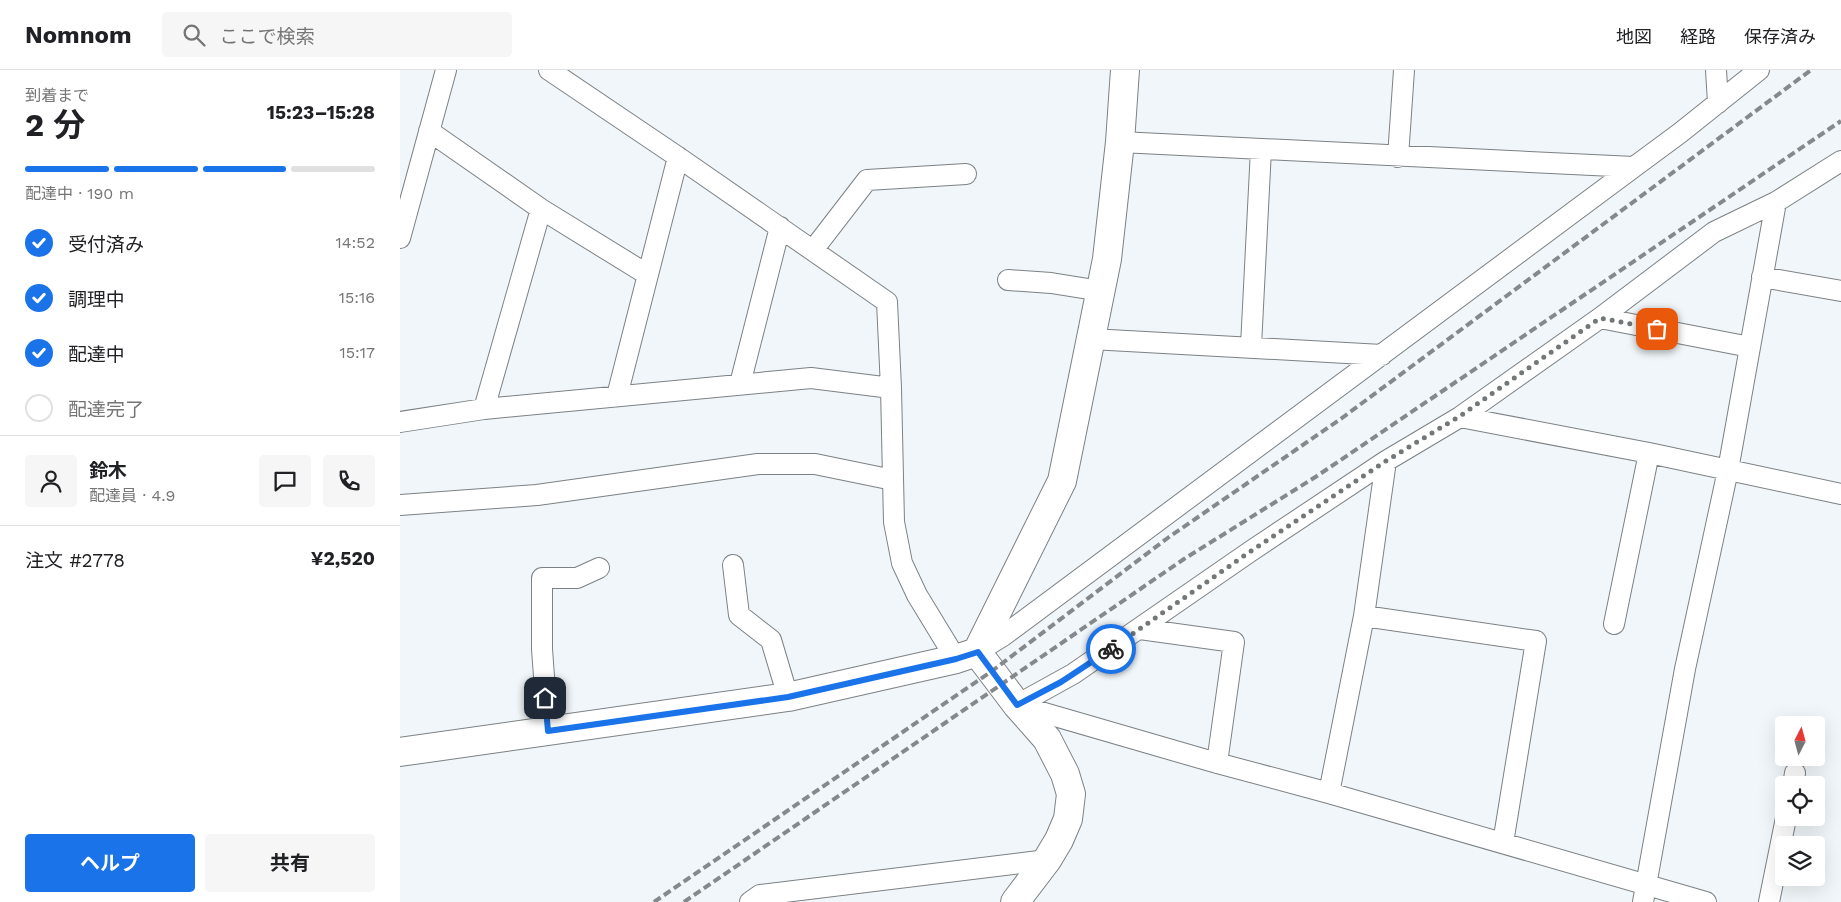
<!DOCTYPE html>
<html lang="ja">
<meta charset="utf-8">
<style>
:root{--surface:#fff;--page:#f6f6f6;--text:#202124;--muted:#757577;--line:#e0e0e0;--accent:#1a73e8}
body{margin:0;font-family:"Work Sans","Noto Sans JP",sans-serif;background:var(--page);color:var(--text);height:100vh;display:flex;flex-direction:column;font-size:19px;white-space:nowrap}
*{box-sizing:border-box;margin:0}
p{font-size:16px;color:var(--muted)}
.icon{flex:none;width:28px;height:28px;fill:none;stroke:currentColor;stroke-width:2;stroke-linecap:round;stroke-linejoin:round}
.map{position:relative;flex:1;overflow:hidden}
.panel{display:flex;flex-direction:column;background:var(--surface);width:400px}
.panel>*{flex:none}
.needle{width:32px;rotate:6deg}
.controls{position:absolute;left:1375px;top:646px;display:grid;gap:10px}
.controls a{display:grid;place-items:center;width:50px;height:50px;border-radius:5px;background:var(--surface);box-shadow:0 5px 20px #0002;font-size:25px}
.pin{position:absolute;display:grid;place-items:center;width:42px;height:42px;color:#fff;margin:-21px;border-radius:10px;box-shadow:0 2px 8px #0006}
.courier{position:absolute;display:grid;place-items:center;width:50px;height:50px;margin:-25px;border:4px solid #1a73e8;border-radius:50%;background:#fff;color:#222;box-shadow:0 1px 6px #0007}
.headline em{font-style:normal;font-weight:700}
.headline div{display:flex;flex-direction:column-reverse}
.headline{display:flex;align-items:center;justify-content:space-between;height:85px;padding:0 25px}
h1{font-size:32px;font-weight:700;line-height:38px}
.bar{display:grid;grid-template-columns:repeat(4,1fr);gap:8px 5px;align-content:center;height:60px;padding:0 25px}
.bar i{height:6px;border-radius:4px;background:var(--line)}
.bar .current{background:var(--accent)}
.bar p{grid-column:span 4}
.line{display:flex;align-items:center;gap:12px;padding:0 25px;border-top:1px solid var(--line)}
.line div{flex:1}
.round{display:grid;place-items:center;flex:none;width:52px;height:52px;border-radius:5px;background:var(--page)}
ol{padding:0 25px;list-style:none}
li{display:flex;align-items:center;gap:15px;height:55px}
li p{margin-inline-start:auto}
li .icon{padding:5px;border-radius:50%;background:var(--accent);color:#fff;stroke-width:4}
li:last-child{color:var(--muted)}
li i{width:28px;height:28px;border:2px solid var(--line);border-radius:50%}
.action{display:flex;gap:10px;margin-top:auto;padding:10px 25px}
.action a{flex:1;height:58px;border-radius:5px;background:var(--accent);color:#fff;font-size:20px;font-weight:700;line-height:58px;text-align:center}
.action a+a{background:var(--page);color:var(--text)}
header{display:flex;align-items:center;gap:30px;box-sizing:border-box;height:70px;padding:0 25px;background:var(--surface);border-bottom:1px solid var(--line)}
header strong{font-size:24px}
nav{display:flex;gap:28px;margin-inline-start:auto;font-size:18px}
.search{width:350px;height:45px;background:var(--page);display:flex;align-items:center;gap:12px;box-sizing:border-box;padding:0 18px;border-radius:5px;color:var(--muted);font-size:19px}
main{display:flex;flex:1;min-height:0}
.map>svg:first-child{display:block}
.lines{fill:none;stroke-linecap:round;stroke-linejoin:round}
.street-casing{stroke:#7c8184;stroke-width:22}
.secondary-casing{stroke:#7c8184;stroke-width:30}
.street{stroke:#fff;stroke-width:20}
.secondary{stroke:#fff;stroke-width:28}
.rail{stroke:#86898b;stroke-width:4;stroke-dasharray:8 4;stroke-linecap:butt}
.done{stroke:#737778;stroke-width:5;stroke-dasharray:0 9}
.route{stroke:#1a73e8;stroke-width:6}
</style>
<header>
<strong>Nomnom</strong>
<div class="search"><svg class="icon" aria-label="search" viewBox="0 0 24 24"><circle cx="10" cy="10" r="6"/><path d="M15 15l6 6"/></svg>ここで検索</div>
<nav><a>地図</a><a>経路</a><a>保存済み</a></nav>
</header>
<main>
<section class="panel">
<div class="headline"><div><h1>2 分</h1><p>到着まで</p></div><em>15:23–15:28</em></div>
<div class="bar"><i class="current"></i><i class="current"></i><i class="current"></i><i></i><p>配達中 · 190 m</p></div>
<ol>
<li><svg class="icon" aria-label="check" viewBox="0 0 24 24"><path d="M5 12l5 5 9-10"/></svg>受付済み<p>14:52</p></li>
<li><svg class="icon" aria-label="check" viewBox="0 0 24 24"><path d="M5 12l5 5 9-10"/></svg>調理中<p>15:16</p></li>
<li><svg class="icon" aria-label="check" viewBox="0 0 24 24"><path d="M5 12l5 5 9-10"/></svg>配達中<p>15:17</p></li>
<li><i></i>配達完了</li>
</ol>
<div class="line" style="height:90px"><a class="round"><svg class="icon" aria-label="person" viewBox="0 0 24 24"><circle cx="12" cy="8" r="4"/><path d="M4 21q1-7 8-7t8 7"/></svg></a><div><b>鈴木</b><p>配達員 · 4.9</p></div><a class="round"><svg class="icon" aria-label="chat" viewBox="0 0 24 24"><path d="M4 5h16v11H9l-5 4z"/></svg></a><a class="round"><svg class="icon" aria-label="phone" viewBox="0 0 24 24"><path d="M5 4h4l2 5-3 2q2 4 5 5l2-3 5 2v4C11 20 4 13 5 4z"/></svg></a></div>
<div class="line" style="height:65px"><div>注文 #2778</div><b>¥2,520</b></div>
<div class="action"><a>ヘルプ</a><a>共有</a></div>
</section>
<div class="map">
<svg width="1441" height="832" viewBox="0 0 1441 832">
<rect width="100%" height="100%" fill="#f0f6f9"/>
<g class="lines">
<!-- street casing -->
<g class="street-casing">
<path id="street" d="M 149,0 L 278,87 L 487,232 L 491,318 L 494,452 L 502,493 L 517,525 L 556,589
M 1316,0 L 1318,33
M 29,61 L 141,139 L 248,205
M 720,72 L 1234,97 L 1280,63 L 1359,0
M 998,87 L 1004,0
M 0,168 L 46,0
M 413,180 L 467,110 L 566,104
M 1362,207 L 1441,221
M 608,210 L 651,213 L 701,221
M 1200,248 L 1350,277
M 691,269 L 982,285
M 851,276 L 861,79
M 340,314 L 380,157
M 217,326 L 278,87
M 84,339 L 141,139
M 1060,347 L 1249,383 L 1441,424
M 0,352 L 84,339 L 411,308 L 491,318
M 0,435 L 137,425 L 358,394 L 415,394 L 493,410
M 333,495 L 339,545 L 371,570 L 388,627
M 964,546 L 1136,571 L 1103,773
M 1214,554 L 1249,383
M 740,559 L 834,572 L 817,693
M 577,582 L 603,566 L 1234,97
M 617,635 L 673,604 L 851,481 L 986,391 L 1060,347 L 1200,248 L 1314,162 L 1376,132 L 1441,91
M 617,635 L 817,693 L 929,723 L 1306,832
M 148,661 L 142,579 L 142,508 L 177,508 L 199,498
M 1393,715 L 1395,703
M 929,723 L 964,546 L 986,391
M 350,832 L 360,825 L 647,790
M 1243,832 L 1285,599 L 1328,400 L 1376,132
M 1369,832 L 1386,748"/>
</g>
<!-- secondary casing -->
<g class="secondary-casing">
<path id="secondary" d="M 0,682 L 388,627 L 556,589 L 577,582
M 615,832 L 647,790 L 659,770 L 668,749 L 671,724 L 665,704 L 647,669 L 617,635 L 577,582 L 662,411 L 707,189 L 720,72 L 725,0"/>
</g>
<!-- street -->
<use href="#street" class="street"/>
<!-- secondary -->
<use href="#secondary" class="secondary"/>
<!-- rail -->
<path class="rail" d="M 254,832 L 592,601 L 769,467 L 942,348 L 1411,0
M 284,832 L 784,489 L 917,406 L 1441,51"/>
</g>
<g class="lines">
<!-- done -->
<path class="done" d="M 711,579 L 851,481 L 986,391 L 1060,346 L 1200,248 L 1257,259"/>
<!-- route -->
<path class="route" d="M 145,628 L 148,661 L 388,627 L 556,589 L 578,582 L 617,635 L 661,612 L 711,579"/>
</g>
</svg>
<div class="controls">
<a><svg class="needle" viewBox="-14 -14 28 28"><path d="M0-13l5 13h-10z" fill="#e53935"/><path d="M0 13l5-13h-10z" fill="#757577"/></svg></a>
<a><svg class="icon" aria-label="locate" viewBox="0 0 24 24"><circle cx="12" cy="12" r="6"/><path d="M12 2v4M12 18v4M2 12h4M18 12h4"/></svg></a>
<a><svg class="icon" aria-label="layers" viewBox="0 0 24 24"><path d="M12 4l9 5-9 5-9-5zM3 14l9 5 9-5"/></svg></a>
</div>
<div class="pin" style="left:1257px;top:259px;background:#ea580c"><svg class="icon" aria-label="bag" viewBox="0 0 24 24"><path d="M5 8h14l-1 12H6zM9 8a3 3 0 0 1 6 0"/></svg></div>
<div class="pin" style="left:145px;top:628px;background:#1f2937"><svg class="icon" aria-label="home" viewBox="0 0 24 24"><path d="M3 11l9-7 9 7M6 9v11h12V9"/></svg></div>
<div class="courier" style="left:711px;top:579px"><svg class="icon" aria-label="bike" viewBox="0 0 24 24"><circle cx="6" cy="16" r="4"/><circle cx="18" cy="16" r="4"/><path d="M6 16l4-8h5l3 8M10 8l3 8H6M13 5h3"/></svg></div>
</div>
</main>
